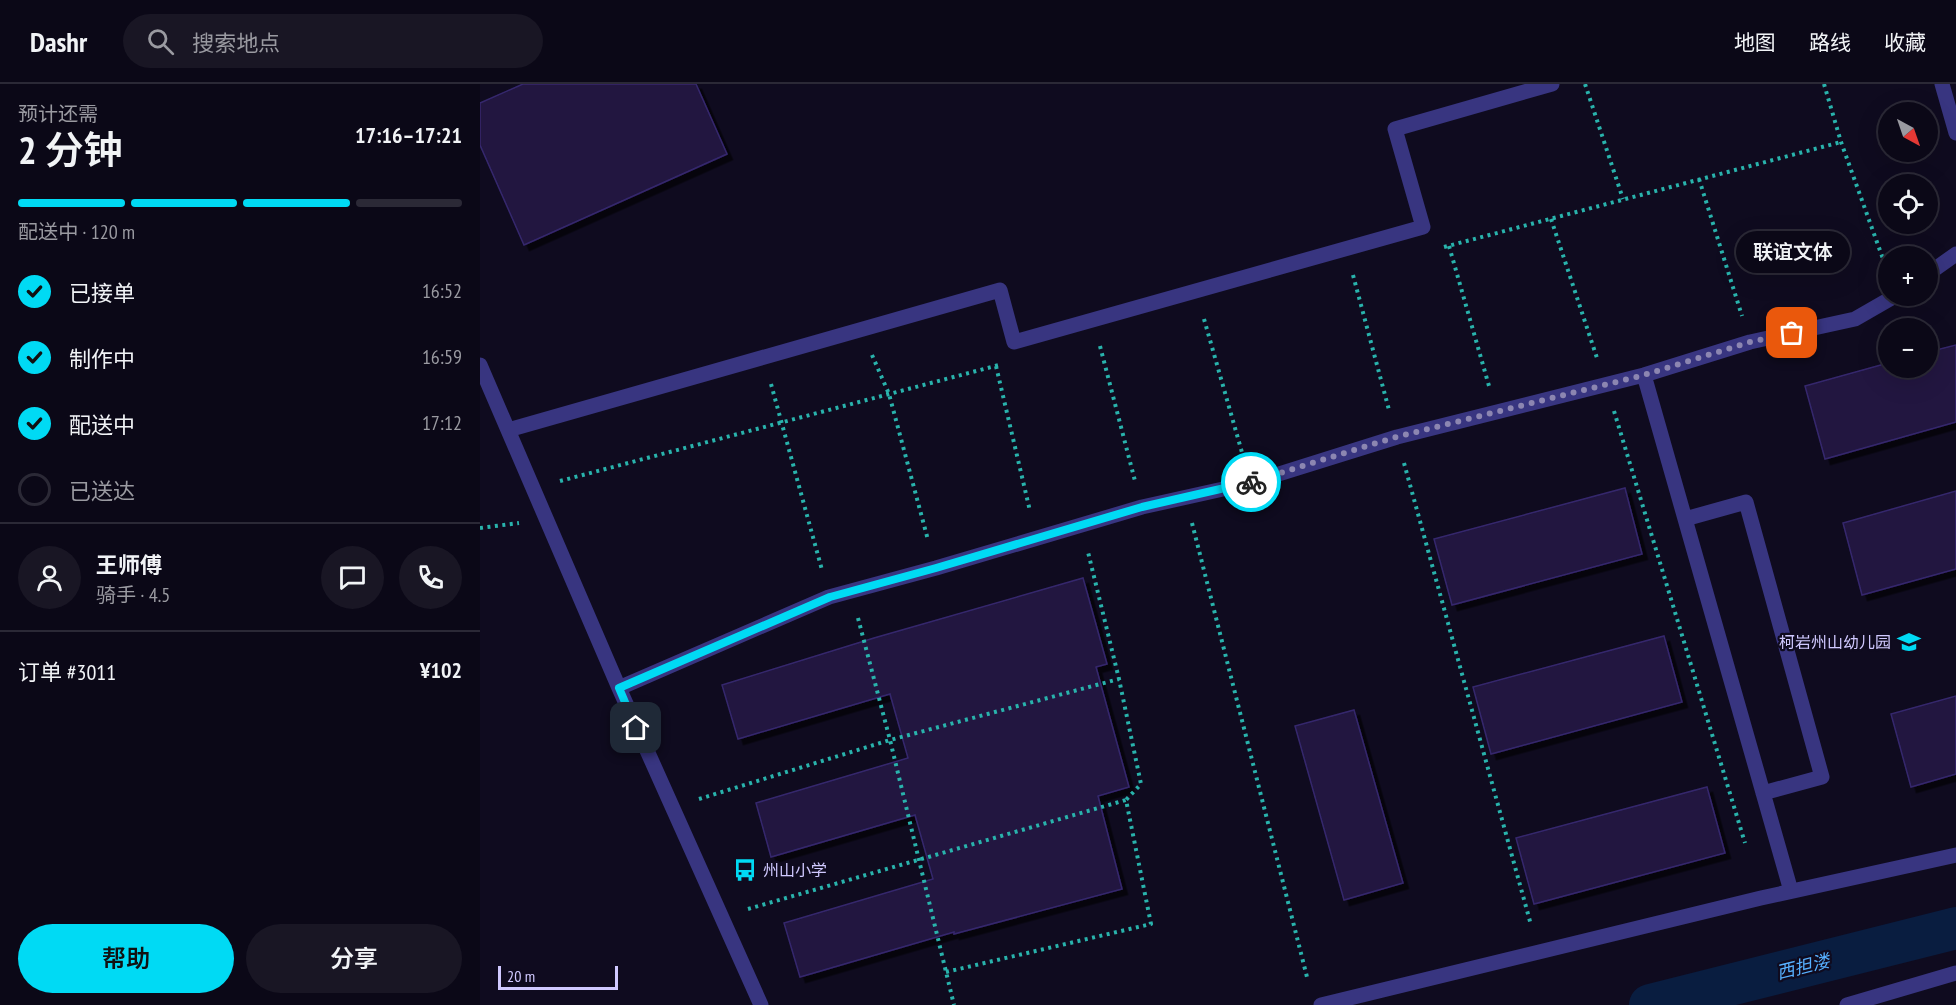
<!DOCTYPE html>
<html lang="zh">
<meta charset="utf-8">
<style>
:root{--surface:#0b0817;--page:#191624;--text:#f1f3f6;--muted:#9a9aa1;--line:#2b2936;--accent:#00daf4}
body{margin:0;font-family:"PT Sans Narrow","Noto Sans SC",sans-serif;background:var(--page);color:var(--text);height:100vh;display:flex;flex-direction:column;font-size:22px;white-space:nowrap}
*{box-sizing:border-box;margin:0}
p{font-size:20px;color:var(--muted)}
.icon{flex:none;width:33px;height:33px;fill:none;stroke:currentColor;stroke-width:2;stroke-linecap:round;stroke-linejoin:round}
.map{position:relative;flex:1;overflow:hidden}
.drawer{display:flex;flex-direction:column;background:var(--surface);width:480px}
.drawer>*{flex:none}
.needle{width:39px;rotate:140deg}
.controls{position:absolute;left:1398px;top:18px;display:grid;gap:12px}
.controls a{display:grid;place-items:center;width:60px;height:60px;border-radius:50%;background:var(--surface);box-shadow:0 6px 24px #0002,0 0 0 2px var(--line);font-size:30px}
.scale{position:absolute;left:18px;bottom:15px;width:120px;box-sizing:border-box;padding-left:6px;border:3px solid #d0c9ff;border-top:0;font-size:16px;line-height:21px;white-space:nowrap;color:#d0c9ff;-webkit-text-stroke:4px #0f0b1f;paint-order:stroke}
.pin{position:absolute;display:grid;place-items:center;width:51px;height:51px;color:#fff;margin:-26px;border-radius:12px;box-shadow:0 3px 9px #0006}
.courier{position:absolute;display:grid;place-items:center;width:60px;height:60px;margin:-30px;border:4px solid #00daf4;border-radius:50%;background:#fff;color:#222;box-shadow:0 2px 8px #0007}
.bubble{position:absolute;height:42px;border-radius:21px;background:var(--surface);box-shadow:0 6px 24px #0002,0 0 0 2px var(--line);font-size:20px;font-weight:600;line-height:42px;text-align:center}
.summary em{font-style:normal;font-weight:600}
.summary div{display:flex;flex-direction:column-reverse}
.summary{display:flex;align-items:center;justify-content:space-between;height:102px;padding:0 18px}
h1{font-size:39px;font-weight:600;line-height:45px}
.bar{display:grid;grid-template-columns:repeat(4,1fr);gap:9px 6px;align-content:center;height:72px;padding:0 18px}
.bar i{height:8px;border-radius:4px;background:var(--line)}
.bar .on{background:var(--accent)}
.bar p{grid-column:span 4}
.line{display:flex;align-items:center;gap:15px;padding:0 18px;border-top:2px solid var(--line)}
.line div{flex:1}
.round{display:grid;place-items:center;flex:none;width:63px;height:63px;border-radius:32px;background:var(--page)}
ol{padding:0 18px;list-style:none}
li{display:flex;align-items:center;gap:18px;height:66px}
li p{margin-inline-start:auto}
li .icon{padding:6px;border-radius:50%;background:var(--accent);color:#111;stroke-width:4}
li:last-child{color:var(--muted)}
li i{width:33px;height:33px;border:3px solid var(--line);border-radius:50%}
.button{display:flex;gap:12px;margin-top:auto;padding:12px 18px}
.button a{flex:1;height:69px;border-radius:36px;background:var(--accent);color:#111;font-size:24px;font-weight:600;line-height:69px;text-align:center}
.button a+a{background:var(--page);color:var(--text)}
header{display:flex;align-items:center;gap:36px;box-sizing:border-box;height:84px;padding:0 30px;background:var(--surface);border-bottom:2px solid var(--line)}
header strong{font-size:28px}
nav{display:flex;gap:33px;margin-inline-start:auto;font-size:21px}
.search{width:420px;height:54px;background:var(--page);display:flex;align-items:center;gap:15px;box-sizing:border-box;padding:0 21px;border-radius:33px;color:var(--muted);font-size:22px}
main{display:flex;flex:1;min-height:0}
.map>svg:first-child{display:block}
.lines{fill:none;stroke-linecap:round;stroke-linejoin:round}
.canal{stroke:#091d40;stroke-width:42}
.building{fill:#201740;stroke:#36286d;stroke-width:1.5;filter:url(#shadow)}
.path{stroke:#29b3ac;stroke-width:4;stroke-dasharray:3 4.5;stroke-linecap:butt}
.minor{stroke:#383580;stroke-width:15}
.done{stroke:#8c86b1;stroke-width:6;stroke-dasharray:0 10.8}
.route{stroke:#00daf4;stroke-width:8}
.labels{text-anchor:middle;stroke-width:4.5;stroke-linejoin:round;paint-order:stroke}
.poi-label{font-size:16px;fill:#d0c9ff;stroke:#0f0b1f;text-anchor:end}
.water-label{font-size:18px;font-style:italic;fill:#57b0ff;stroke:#0f0b1f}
</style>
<header>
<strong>Dashr</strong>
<div class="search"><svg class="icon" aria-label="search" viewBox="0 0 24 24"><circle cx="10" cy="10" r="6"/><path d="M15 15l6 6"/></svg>搜索地点</div>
<nav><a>地图</a><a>路线</a><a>收藏</a></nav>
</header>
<main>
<section class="drawer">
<div class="summary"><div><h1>2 分钟</h1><p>预计还需</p></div><em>17:16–17:21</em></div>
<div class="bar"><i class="on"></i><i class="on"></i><i class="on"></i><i></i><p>配送中 · 120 m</p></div>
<ol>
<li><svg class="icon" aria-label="check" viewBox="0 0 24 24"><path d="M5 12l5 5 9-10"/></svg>已接单<p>16:52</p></li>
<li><svg class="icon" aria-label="check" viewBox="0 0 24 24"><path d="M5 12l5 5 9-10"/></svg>制作中<p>16:59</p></li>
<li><svg class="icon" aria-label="check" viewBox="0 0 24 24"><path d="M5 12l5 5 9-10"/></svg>配送中<p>17:12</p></li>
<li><i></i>已送达</li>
</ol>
<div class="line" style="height:108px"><a class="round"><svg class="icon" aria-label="person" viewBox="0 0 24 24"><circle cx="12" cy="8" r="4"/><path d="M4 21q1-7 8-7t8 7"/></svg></a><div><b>王师傅</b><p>骑手 · 4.5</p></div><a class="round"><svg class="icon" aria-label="chat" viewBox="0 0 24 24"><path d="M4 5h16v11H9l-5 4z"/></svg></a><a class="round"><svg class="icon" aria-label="phone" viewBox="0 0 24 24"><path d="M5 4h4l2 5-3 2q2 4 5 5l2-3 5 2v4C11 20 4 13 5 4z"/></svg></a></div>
<div class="line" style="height:78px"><div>订单 #3011</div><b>¥102</b></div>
<div class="button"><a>帮助</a><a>分享</a></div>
</section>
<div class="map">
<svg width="1476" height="921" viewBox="0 0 1476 921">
<defs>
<filter id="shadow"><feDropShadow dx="5.5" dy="5.5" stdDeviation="0" flood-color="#0009"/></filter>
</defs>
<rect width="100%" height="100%" fill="#0f0b1f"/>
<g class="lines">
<!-- canal -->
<path class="canal" d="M 1170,921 L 1476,844"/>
</g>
<!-- building -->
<path class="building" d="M 43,0 L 216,0 L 247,70 L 44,161 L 0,61 L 0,19 Z
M 1476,261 L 1476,338 L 1345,375 L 1325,302 L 1408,279 L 1408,284 L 1448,284 L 1448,268 Z
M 1145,404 L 1162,470 L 972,521 L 954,455 Z
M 1476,407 L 1476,485 L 1382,511 L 1363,439 Z
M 603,494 L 627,580 L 616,583 L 649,703 L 618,712 L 642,805 L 474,850 L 474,848 L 320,893 L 304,839 L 453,795 L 435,731 L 291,773 L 276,719 L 428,674 L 410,610 L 258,655 L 242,601 L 394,554 Z
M 1184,552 L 1202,618 L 1011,670 L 993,603 Z
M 1476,612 L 1476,690 L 1431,703 L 1411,630 Z
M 874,626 L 923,799 L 864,816 L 815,642 Z
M 1227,703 L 1245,769 L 1054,820 L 1036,754 Z"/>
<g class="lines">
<!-- path -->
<path class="path" d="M 1105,0 L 1143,115
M 1344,0 L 1361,58 L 1407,186
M 1219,95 L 1262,232
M 1071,135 L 1117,274
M 969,162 L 1009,302
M 964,163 L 1361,58
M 873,191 L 909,326
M 724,235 L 763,372
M 620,262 L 655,397
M 392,271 L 409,310 L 448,456
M 516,282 L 550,427
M 291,300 L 342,486
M 1134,327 L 1265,759
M 924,379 L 1051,841
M 80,397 L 519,281
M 712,439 L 828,897
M 0,444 L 39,439
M 378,534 L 410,656 L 474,921
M 219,715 L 410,656 L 639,595
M 268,825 L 646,716
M 466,888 L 671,840 L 646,716 L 661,700 L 639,595 L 608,468"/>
<!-- minor -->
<path class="minor" d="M 1462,0 L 1476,49
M 1448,190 L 1476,170
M 0,281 L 139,604 L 281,921
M 1164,291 L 1311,807
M 28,346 L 520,206 L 534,258 L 943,143 L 915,45 L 1072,0
M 1205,435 L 1266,418 L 1342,693 L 1283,709
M 139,604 L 349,513 L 456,484 L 662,423 L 770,399 L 917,353 L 1164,291 L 1270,258 L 1375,235 L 1415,212
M 841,921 L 1281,814 L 1476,771
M 1367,921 L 1476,889"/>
</g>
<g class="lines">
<!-- done -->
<path class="done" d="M 771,398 L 916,353 L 1164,291 L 1270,258 L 1312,249"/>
<!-- route -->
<path class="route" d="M 156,644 L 139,604 L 350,513 L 456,484 L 662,423 L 771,398"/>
</g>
<!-- icons -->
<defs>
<g id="school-bare" transform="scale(1.8)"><path d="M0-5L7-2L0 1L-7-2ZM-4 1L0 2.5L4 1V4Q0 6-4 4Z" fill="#00daf4" stroke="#0f0b1f" stroke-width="2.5" paint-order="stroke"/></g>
<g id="bus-bare" transform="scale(1.8)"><path d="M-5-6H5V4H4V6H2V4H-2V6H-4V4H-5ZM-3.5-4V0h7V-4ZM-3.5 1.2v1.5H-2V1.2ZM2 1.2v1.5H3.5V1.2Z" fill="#00daf4" stroke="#0f0b1f" stroke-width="2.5" paint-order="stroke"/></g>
</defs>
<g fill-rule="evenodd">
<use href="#school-bare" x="1429" y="558"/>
<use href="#bus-bare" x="265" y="786"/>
</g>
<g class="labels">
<!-- poi labels -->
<g class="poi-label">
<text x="1411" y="564">柯岩州山幼儿园</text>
<text x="283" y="792" text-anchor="start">州山小学</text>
</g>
<!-- water labels -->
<g class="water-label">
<text transform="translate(1323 883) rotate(-14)" y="6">西担溇</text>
</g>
</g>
</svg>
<div class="controls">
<a><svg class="needle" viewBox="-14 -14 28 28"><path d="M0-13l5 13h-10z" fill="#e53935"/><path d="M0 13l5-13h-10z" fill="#9a9aa1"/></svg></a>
<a><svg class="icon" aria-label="locate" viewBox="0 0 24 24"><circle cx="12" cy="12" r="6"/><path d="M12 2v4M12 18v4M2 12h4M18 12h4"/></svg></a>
<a>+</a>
<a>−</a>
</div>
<div class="scale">20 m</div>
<div class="pin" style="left:1312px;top:249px;background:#ea580c"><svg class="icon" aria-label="bag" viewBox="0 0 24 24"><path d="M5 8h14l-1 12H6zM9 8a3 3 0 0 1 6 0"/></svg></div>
<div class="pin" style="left:156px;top:644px;background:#1f2937"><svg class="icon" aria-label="home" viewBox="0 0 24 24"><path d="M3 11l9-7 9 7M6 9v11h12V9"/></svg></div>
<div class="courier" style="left:771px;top:398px"><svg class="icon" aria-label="bike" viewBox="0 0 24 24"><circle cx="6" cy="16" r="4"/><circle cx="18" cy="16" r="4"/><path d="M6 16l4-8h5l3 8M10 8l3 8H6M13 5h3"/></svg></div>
<div class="bubble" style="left:1256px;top:147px;width:114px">联谊文体</div>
</div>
</main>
